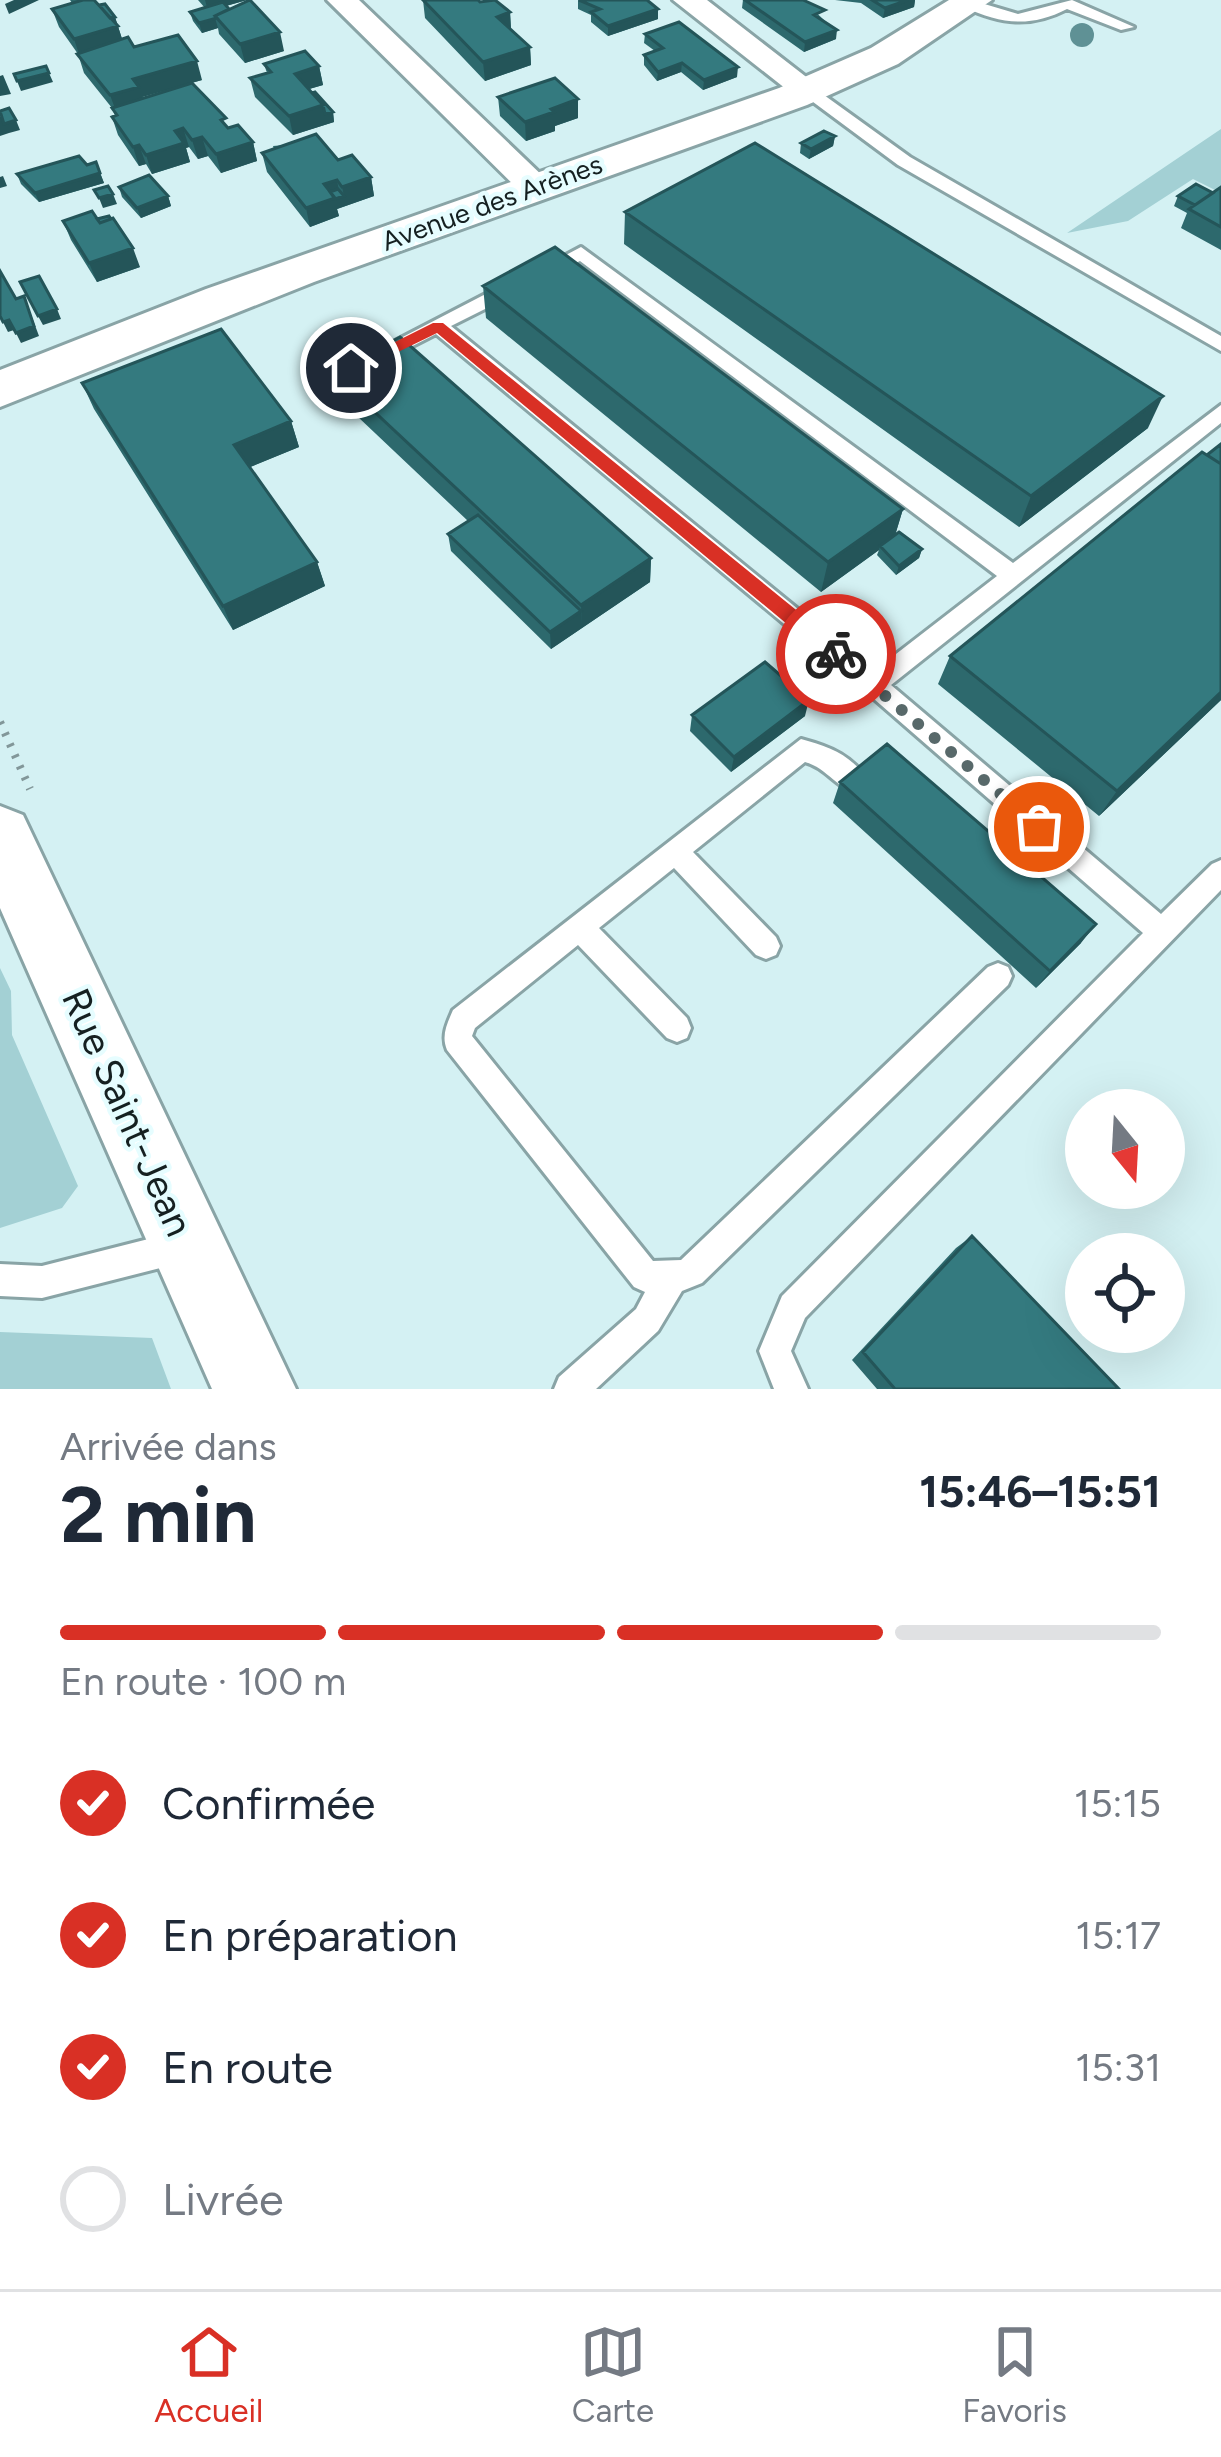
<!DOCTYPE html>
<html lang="fr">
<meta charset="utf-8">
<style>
:root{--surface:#fff;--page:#f6f6f7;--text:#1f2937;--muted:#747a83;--line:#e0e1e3;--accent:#d93025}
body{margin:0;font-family:Figtree,sans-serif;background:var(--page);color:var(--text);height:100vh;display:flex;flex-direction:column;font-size:45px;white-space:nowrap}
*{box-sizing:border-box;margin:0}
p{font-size:39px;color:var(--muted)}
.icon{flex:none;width:66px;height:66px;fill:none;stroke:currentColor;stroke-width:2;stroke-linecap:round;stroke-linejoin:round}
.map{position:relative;height:1389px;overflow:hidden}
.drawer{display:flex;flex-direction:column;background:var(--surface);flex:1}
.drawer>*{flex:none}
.needle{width:78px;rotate:162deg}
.buttons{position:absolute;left:1065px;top:1089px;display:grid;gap:24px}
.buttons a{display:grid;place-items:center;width:120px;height:120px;border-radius:50%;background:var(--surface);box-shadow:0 12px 48px #0002;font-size:60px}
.pin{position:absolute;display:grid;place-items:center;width:102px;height:102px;color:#fff;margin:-51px;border:6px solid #fff;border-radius:50%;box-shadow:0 3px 12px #0007}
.courier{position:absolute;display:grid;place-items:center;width:120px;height:120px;margin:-60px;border:9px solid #d93025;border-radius:50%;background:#fff;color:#222;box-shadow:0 3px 15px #0007}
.head em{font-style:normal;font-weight:700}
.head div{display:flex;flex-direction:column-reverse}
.head{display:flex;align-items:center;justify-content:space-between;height:204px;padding:0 60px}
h1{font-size:78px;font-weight:700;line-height:90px}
.bar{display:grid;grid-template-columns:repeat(4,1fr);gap:18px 12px;align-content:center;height:144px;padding:0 60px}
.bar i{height:15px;border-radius:9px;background:var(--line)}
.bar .current{background:var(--accent)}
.bar p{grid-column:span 4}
ol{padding:0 60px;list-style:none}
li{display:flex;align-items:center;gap:36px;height:132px}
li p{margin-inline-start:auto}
li .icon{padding:12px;border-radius:50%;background:var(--accent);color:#fff;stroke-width:4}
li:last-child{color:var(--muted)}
li i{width:66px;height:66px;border:6px solid var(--line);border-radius:50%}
.tabs{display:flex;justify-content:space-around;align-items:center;height:168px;border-top:3px solid var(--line);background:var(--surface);font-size:33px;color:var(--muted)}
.tabs a{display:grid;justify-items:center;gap:6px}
.tabs .current{color:var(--accent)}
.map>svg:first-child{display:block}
.green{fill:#a3d0d4}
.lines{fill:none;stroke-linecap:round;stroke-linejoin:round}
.service-casing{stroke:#89a4a6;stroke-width:6}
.minor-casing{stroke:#89a4a6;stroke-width:6}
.tertiary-casing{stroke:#89a4a6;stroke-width:6}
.path{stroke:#829799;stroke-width:8;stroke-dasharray:3 9;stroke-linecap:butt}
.service{fill:#fff;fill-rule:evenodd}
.minor{fill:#fff;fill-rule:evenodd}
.tertiary{fill:#fff;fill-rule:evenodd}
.tree{fill:#5f9195}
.wall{fill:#2d696d}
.shaded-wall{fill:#245559}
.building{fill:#347a7f;stroke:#245559;stroke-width:3}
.route{fill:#d93025}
.done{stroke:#58696a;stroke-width:12;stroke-dasharray:0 21.6}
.labels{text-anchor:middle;stroke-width:9;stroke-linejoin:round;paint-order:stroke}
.far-street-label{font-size:27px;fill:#152021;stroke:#e6fdff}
.near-street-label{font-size:39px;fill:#152021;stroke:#e6fdff}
</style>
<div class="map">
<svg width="1221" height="1389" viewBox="0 0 1221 1389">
<rect width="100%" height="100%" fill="#d4f1f3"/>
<!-- green -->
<path class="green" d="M 1221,129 L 1221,193 L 1193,179 L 1128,221 L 1067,233 Z
M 0,968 L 11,991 L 12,1035 L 78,1186 L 62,1208 L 0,1228 Z
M 0,1332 L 152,1338 L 171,1389 L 0,1389 Z"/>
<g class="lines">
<!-- service casing -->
<g class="service-casing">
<path id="service" d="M 971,0 L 1018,14 L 1072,0 L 1134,27 L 1121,30 L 1067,9 C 1030,28 1001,24 964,7 L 964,1 Z
M 805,90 L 817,90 L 910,157 L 1221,336 L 1221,351 L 898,165 L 805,96 Z
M 581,247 L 1013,563 L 1221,405 L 1221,423 L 891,685 L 1161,914 L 1212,864 L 1221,860 L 1221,890 L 805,1318 L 791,1351 L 808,1389 L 774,1389 L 759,1351 L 782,1296 L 1143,933 L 866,692 L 436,334 L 387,359 L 373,359 L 370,354 L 503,285 L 517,285 L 517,293 L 451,326 L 874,671 L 997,576 L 580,261 L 541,279 L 532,273 Z
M 801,739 C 831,747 854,756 870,784 L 866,792 C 843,798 829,768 805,762 L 693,852 L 776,937 L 780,946 L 776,955 L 766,959 L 756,955 L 674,868 L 599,928 L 687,1018 L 691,1028 L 687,1038 L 677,1042 L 667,1038 L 578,945 L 475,1028 L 472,1036 L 653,1261 L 681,1260 L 988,967 L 998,963 L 1008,967 L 1012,976 L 1008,985 L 702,1283 L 682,1291 L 658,1331 L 596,1389 L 554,1389 L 559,1377 L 636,1309 L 645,1292 L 634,1287 L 447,1050 C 441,1036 447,1024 453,1010 Z
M 180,1231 L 191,1236 L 196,1247 L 191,1258 L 180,1263 L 42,1298 L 0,1296 L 0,1264 L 42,1266 Z"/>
</g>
<!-- minor casing -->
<g class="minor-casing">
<path id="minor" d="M 327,0 L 359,0 L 548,181 L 553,188 L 548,195 L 524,195 Z
M 673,0 L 707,0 L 827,93 L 811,103 L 800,100 Z"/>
</g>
<!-- tertiary casing -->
<g class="tertiary-casing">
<path id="tertiary" d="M 949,0 L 992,0 L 898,64 L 807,105 L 314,282 L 0,407 L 0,370 L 206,289 L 779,88 L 871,48 Z
M 0,806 L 23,815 L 296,1389 L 212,1389 L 0,908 Z"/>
</g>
<!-- path -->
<path class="path" d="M 0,722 L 30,789"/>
<!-- service -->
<use href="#service" class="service"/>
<!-- minor -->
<use href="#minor" class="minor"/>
<!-- tertiary -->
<use href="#tertiary" class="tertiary"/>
</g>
<!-- trees -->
<circle class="tree" cx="1082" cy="35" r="12"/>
<!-- wall -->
<path class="wall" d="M 70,0 L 96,0 L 95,1 L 99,5 L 115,17 L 122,39 L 134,47 L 202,80 L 142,97 L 142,99 L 229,128 L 253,142 L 257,161 L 221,173 L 208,156 L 198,159 L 189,147 L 186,148 L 190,162 L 152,174 L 146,164 L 139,166 L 118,135 L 112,117 L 115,116 L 112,108 L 84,73 L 78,54 L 59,27 L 52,9 L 72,3 Z
M 198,0 L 247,0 L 226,6 L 284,51 L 245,63 L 219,34 L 218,28 L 202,33 L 193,21 L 190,12 L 205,8 Z
M 423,0 L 510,12 L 511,29 L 530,47 L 531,65 L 485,81 L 425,18 Z
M 578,0 L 658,9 L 658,19 L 608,36 L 591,22 L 591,15 L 578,9 Z
M 743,0 L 803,0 L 824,20 L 836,39 L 804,52 L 742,8 Z
M 835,0 L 915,0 L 914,7 L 883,18 L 861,3 Z
M 645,34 L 737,77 L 703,90 L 681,72 L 657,81 L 644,65 L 644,55 L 655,51 L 644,43 Z
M 264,64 L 319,66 L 323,85 L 309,89 L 333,112 L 334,122 L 293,135 L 255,97 L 250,78 L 267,73 Z
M 498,97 L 578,99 L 578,118 L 555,126 L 555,131 L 526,141 L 500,116 Z
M 835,136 L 833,146 L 809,159 L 800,153 L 801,143 Z
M 285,145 L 338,160 L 371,177 L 374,196 L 337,209 L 339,216 L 310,227 L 267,172 L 262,153 L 274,149 L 273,146 Z
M 96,162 L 104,183 L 39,202 L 21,184 L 17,174 L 87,165 Z
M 119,187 L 168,196 L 171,206 L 141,218 L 122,197 Z
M 1221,187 L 1221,250 L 1181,228 L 1187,213 L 1174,206 L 1178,196 L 1213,193 Z
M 625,212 L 1148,428 L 1019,527 L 624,244 Z
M 63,221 L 140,267 L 97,282 L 71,240 Z
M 483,286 L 903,509 L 895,535 L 922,549 L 919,558 L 896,575 L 877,555 L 879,550 L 821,592 L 486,318 Z
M 333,373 L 651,558 L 650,582 L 551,649 L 451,551 L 448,534 L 468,521 L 339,399 Z
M 82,383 L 291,421 L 299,447 L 250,467 L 317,562 L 325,586 L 233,630 L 94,409 Z
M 1221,444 L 1221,700 L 1099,816 L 938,684 L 950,656 Z
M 692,715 L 805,716 L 731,772 L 690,731 Z
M 840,782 L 1081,943 L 1036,988 L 833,803 Z
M 972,1236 L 1119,1389 L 877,1389 L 852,1360 L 956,1248 Z"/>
<!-- shaded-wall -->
<path class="shaded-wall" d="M 14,0 L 39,0 L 9,14 L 5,4 Z
M 205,0 L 247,0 L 208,11 Z
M 908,0 L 915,0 L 914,7 L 883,18 L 885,8 Z
M 658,9 L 658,19 L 608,36 L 608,26 Z
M 510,12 L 511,30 L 497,17 Z
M 115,17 L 124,45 L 80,57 L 74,39 L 105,20 Z
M 215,18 L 218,28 L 202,33 L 199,23 Z
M 837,30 L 836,39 L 804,52 L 805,42 Z
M 280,32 L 284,51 L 245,63 L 240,44 Z
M 530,47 L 531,65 L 485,81 L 483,62 Z
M 197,61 L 202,80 L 142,97 L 145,106 L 117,114 L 110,95 L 133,79 Z
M 682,63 L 681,72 L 657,81 L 658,72 Z
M 319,66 L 323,85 L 299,92 L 295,74 Z
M 738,67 L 737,77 L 703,90 L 704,80 Z
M 49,73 L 53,82 L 21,91 L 17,81 Z
M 3,75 L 11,94 L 0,96 L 0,76 Z
M 578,99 L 578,118 L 555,126 L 555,131 L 526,141 L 525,122 L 551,109 Z
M 323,105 L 333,112 L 334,122 L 293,135 L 289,116 Z
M 0,115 L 9,133 L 0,136 Z
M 16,120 L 20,130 L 9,133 L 4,124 Z
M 183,128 L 189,147 L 186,148 L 190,162 L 152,174 L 146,155 L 175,131 Z
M 835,136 L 833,146 L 809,159 L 811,149 Z
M 202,137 L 208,156 L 198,159 L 192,140 Z
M 253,142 L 257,161 L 221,173 L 216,154 Z
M 139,145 L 146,164 L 139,166 L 133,147 Z
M 100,173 L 104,183 L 39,202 L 35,193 Z
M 3,176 L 7,186 L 0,188 L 0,177 Z
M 371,177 L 374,196 L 337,209 L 339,216 L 310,227 L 306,208 L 324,184 L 337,180 L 340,197 L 344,196 L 342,187 Z
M 113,194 L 117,204 L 103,208 L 99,198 Z
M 168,196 L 171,206 L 141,218 L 137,208 Z
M 133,248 L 140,267 L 97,282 L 89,263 Z
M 24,296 L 39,336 L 21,343 L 16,333 Z
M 57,309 L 61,319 L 43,325 L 38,316 Z
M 9,320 L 14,330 L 8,332 L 3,322 Z
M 1163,396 L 1148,428 L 1019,527 L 1031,496 Z
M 291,421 L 299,447 L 243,470 L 234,445 Z
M 903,509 L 894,539 L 880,546 L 879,550 L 821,592 L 828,562 Z
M 922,549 L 919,558 L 896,575 L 899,566 Z
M 651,558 L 650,582 L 582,628 L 581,605 Z
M 317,562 L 325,586 L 233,630 L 223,606 Z
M 581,611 L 582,628 L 551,649 L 550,632 Z
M 1221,692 L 1221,700 L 1099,816 L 1117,791 Z
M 809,700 L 805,716 L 731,772 L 734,757 Z
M 1096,924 L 1081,943 L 1036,988 L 1050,971 Z"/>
<!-- building -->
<path class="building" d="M 83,0 L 94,0 L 118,26 L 74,39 L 52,9 Z
M 250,0 L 280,32 L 240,44 L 215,16 Z
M 423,0 L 478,0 L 480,2 L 495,0 L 510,12 L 497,17 L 530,47 L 483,62 Z
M 579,0 L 647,0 L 658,9 L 608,26 L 591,12 L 600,9 Z
M 745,0 L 803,0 L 825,10 L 814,15 L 837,30 L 805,42 Z
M 872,0 L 908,0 L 885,8 Z
M 223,2 L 229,9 L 215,16 L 217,18 L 199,23 L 190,12 Z
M 105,4 L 115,17 L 110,18 L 99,5 Z
M 679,22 L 738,67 L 704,80 L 682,63 L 658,72 L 644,55 L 663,48 L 645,34 Z
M 178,35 L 197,61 L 133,79 L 139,87 L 110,95 L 77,54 L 128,37 L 134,47 Z
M 305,51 L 319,66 L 295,74 L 323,105 L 289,116 L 250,78 L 271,72 L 264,64 Z
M 46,66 L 49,73 L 17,81 L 14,74 Z
M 555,78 L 578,99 L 551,109 L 554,112 L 525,122 L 498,97 Z
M 192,83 L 226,118 L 221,120 L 228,128 L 238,125 L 253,142 L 216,154 L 202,137 L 192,140 L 183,128 L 175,131 L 184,143 L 146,155 L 139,145 L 133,147 L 112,117 L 117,115 L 112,108 Z
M 315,92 L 333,112 L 325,114 L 323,105 L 312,93 Z
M 9,108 L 16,120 L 4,124 L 0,111 Z
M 824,131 L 835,136 L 811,149 L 801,143 Z
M 316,134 L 338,160 L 352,155 L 371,177 L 342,187 L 337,180 L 324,184 L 335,198 L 306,208 L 262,153 Z
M 755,143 L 1163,396 L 1031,496 L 625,212 Z
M 79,156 L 87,165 L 96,162 L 100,173 L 35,193 L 17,174 Z
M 149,175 L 168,196 L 137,208 L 119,187 Z
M 1196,184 L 1213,193 L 1195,205 L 1178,196 Z
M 108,186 L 113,194 L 99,198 L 94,190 Z
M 1221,187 L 1221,227 L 1189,209 Z
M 338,189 L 344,196 L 335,199 L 330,192 Z
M 92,211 L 100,223 L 113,218 L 133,248 L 89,263 L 63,221 Z
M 109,216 L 111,219 L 100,223 L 97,219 Z
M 555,247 L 903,509 L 828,562 L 483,286 Z
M 0,271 L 16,299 L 24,296 L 34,326 L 16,333 L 9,320 L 3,322 L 0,316 Z
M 39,276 L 57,309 L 38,316 L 20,282 Z
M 221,329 L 291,421 L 234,445 L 317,562 L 223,606 L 82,383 Z
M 400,337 L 651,558 L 581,605 L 333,373 Z
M 1221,444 L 1221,464 L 1207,455 Z
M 1202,452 L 1221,464 L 1221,692 L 1117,791 L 950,656 Z
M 478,515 L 581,611 L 550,632 L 448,534 Z
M 899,532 L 922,549 L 899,566 L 880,546 Z
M 765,662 L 809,700 L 734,757 L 692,715 Z
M 887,744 L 1096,924 L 1050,971 L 840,782 Z
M 972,1236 L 1119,1389 L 895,1389 L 863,1352 Z"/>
<!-- route -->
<path class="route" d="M 433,323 L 443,323 L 843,648 L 843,659 L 829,659 L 437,333 L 357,372 L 343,368 Z"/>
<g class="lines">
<!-- done -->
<path class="done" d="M 836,654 L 1039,827"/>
</g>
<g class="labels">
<!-- far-street labels -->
<g class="far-street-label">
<text transform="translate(492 203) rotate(-20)" y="9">Avenue des Arènes</text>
</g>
<!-- near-street labels -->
<g class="near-street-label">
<text transform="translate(128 1112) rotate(66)" y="14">Rue Saint-Jean</text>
</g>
</g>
</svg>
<div class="buttons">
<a><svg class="needle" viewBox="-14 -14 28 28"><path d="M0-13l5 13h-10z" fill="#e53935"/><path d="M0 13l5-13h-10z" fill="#747a83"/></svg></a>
<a><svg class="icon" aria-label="locate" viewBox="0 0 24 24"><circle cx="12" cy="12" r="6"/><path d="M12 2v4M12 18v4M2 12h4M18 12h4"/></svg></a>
</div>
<div class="pin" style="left:1039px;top:827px;background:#ea580c"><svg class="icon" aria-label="bag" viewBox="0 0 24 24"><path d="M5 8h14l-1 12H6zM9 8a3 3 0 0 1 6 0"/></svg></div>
<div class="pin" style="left:351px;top:368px;background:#1f2937"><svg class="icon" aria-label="home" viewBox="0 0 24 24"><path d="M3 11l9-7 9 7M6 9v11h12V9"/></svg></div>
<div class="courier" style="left:836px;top:654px"><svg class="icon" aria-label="bike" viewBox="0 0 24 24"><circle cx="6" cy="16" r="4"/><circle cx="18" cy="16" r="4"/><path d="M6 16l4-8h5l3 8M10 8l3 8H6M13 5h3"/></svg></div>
</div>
<section class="drawer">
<div class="head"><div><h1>2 min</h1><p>Arrivée dans</p></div><em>15:46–15:51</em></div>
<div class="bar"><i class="current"></i><i class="current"></i><i class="current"></i><i></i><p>En route · 100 m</p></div>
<ol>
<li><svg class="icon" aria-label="check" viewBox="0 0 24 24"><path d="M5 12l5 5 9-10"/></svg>Confirmée<p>15:15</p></li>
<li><svg class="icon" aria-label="check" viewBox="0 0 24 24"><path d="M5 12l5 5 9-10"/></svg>En préparation<p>15:17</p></li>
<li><svg class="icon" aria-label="check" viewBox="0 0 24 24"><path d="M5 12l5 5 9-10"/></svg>En route<p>15:31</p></li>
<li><i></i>Livrée</li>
</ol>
</section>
<nav class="tabs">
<a class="current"><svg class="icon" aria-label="home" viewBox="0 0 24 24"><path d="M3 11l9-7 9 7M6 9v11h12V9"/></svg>Accueil</a>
<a><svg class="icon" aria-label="map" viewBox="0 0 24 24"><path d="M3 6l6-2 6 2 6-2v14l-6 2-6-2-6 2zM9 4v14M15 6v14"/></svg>Carte</a>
<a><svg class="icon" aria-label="saved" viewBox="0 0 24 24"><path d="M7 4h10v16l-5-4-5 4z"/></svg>Favoris</a>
</nav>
